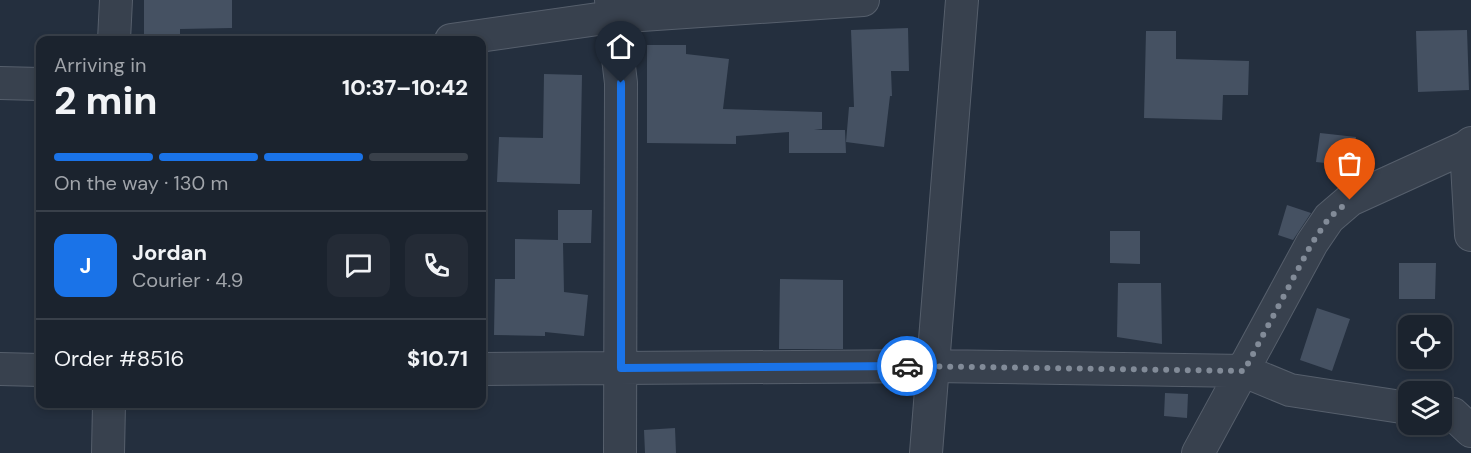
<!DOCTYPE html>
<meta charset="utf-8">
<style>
:root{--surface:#1b232e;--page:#242b36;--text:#f1f3f6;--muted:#a0a4aa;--line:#39404a;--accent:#1a73e8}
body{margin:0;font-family:"DM Sans",sans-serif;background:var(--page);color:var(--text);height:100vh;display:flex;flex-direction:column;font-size:22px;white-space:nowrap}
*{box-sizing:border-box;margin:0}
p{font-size:20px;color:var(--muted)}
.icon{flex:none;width:33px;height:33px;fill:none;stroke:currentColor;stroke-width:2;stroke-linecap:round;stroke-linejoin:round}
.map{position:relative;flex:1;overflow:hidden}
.sheet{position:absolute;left:36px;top:36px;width:450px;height:372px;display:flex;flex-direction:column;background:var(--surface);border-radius:12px;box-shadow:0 3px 9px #0003,0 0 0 2px var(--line)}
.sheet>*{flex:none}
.fabs{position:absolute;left:1398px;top:315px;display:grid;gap:12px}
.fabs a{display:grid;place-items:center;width:54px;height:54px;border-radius:12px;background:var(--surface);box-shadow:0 3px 9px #0003,0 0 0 2px var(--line);font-size:30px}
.pin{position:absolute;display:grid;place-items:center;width:51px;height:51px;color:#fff;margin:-62px -26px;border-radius:50% 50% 50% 0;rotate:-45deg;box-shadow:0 0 6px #0007}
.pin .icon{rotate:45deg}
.courier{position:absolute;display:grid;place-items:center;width:60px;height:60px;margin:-30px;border:4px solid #1a73e8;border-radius:50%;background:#fff;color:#222;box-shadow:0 2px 8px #0007}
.head em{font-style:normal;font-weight:800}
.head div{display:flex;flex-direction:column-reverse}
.head{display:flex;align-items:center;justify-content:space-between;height:102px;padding:0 18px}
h1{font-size:39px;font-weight:800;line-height:45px}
.bar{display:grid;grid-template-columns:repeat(4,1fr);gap:9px 6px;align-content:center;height:72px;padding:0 18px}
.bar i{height:8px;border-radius:4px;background:var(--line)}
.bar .current{background:var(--accent)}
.bar p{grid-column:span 4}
.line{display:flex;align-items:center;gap:15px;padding:0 18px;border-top:2px solid var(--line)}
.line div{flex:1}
.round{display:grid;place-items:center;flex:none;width:63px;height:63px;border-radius:12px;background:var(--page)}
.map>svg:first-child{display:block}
.building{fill:#455162}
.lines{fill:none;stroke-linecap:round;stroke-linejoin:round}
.street-casing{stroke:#565f6c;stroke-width:34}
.street{stroke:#38414e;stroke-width:32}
.done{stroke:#828b98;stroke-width:6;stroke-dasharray:0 10.8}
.route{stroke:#1a73e8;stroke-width:8}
</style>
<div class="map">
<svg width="1471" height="453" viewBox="0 0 1471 453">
<rect width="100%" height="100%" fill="#242f3e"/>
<!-- building -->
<path class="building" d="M 144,0 L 232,0 L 232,28 L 180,29 L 180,40 L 144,40 Z
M 908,28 L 909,71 L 891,71 L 892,96 L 890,96 L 884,147 L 846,142 L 849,107 L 854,107 L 851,30 Z
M 1467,30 L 1469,90 L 1418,92 L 1416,31 Z
M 1146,31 L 1176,31 L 1176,59 L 1249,61 L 1248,95 L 1223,95 L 1222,120 L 1144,118 Z
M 647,45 L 686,45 L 686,54 L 729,59 L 723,109 L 822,112 L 822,129 L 814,130 L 845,130 L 846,153 L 789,153 L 789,132 L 736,136 L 736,144 L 647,143 Z
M 544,74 L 582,75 L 580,184 L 497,182 L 499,137 L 543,138 Z
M 1320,133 L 1356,137 L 1353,166 L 1316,162 Z
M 1287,205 L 1311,213 L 1293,240 L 1278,235 Z
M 558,210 L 592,210 L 591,243 L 563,243 L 564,292 L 588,295 L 584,336 L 545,332 L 545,336 L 494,335 L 495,279 L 515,279 L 515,239 L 558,240 Z
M 1110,231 L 1140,231 L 1140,264 L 1110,263 Z
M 1399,263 L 1436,263 L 1435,299 L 1399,299 Z
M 780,279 L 843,280 L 843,349 L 779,349 Z
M 1118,283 L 1161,283 L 1162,344 L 1117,337 Z
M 1317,308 L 1350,319 L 1332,371 L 1300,360 Z
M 1165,393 L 1188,394 L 1187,418 L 1164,416 Z
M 675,428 L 676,453 L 645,453 L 644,430 Z"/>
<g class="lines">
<!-- street casing -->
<g class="street-casing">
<path id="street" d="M 611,0 L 621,83 L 620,453
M 114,40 L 116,0
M 451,40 L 612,17 L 863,0
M 0,83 L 40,84
M 1466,147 L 1471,235
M 0,369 L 40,370
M 482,369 L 933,366 L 1244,371 L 1290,390 L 1408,408
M 1442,413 L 1453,414 L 1471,431
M 108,453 L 109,404
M 926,453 L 962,0
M 1198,453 L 1312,243 L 1329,218 L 1350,200 L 1466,147 L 1471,143"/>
</g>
<!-- street -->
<use href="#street" class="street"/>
</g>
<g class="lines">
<!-- done -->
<path class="done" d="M 907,366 L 1244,371 L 1312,243 L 1329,218 L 1350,200"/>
<!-- route -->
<path class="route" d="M 621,83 L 621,368 L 907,366"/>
</g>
</svg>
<div class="fabs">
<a><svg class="icon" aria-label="locate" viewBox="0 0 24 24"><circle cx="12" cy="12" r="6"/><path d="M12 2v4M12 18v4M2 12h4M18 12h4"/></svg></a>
<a><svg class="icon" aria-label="layers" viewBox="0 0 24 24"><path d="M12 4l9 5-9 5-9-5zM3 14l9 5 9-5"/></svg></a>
</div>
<div class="pin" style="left:1350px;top:200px;background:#ea580c"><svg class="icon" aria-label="bag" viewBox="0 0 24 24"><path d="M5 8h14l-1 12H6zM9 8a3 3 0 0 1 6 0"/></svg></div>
<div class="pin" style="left:621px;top:83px;background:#1f2937"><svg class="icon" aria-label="home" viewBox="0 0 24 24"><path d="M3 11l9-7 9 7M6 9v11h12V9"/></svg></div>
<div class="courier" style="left:907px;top:366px"><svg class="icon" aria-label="car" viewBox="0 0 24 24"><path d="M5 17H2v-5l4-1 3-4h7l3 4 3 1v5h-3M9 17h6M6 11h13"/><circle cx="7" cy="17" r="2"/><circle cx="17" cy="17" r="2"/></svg></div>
<section class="sheet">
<div class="head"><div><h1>2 min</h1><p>Arriving in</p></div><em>10:37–10:42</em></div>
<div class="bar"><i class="current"></i><i class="current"></i><i class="current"></i><i></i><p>On the way · 130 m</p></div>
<div class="line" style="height:108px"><b class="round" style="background:var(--accent);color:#fff">J</b><div><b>Jordan</b><p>Courier · 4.9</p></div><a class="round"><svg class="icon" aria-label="chat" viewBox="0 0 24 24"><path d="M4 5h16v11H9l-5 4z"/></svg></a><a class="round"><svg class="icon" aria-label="phone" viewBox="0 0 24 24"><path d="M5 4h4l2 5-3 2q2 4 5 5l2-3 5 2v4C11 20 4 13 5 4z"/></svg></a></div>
<div class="line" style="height:78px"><div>Order #8516</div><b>$10.71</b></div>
</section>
</div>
